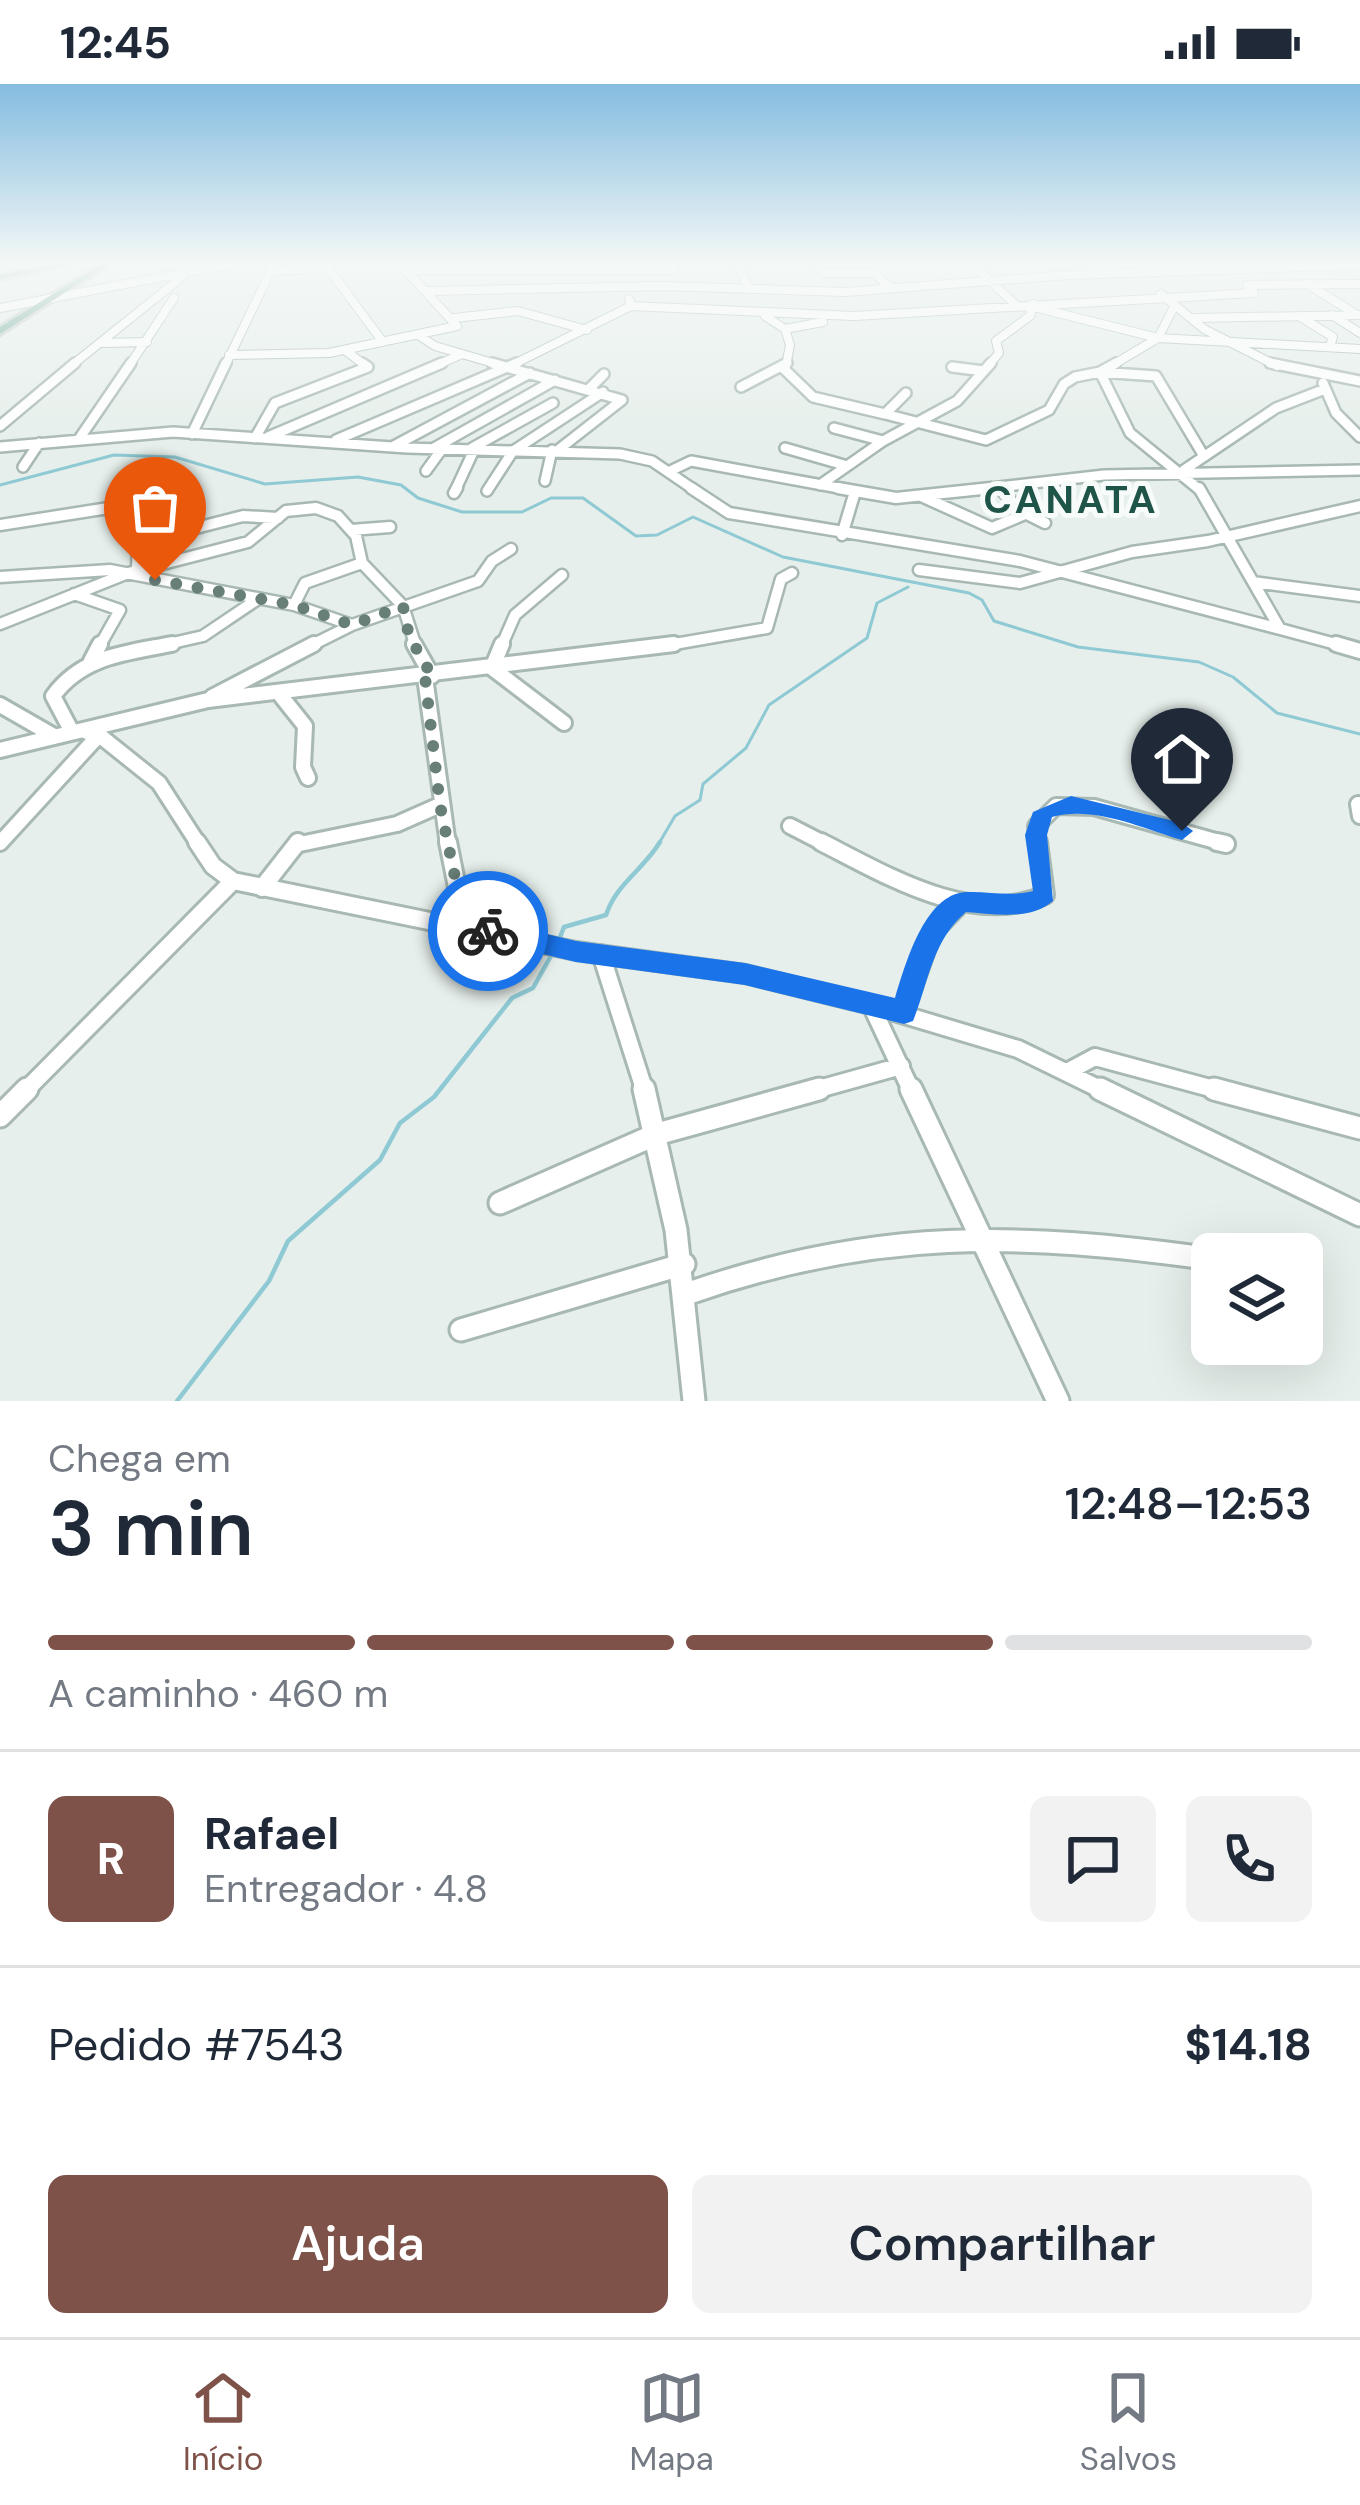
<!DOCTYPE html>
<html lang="pt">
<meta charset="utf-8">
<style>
:root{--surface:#fff;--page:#f2f2f3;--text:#1f2937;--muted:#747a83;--line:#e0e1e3;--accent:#7f5249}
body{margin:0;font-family:"DM Sans",sans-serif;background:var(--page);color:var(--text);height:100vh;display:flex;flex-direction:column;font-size:45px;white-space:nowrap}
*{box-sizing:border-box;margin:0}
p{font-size:39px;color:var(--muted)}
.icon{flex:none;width:66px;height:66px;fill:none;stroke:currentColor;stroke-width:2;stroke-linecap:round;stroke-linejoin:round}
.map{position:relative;height:1317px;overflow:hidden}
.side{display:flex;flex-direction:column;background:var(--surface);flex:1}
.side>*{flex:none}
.tools{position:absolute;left:1191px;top:1149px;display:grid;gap:24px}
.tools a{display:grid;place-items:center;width:132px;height:132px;border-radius:18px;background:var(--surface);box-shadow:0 12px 48px #0002;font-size:60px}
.pin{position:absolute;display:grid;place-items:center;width:102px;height:102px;color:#fff;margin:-123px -51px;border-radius:50% 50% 50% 0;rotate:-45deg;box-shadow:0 0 12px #0007}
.pin .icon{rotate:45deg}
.courier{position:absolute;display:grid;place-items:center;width:120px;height:120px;margin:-60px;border:9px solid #1a73e8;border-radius:50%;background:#fff;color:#222;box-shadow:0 3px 15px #0007}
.headline em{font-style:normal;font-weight:600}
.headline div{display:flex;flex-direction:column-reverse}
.headline{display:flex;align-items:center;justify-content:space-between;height:204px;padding:0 48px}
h1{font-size:78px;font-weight:600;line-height:90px}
.bar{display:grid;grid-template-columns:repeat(4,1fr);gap:18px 12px;align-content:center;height:144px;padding:0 48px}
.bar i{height:15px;border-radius:9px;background:var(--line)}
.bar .selected{background:var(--accent)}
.bar p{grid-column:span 4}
.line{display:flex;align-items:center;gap:30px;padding:0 48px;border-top:3px solid var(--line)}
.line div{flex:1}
.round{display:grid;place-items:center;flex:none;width:126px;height:126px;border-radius:18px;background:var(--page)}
.button{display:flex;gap:24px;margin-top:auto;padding:24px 48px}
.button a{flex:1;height:138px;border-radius:18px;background:var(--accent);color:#fff;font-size:48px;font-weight:600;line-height:138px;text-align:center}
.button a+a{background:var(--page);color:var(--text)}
.status{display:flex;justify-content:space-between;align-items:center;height:84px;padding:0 60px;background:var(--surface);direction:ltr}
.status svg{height:33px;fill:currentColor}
.tabs{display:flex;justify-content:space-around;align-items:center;height:168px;border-top:3px solid var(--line);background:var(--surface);font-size:33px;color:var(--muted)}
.tabs a{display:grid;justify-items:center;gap:6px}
.tabs .selected{color:var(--accent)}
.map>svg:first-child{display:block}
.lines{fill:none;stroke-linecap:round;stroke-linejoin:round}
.stream-far1{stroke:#8ec9d4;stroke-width:3}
.stream{stroke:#8ec9d4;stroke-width:4.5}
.minor-far5-casing{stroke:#a8b8b2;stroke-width:10}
.minor-far4-casing{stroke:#a8b8b2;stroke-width:14}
.minor-far3-casing{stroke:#a8b8b2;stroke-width:15}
.minor-far2-casing{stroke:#a8b8b2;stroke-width:20}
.minor-far1-casing{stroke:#a8b8b2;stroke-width:22}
.minor-casing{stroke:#a8b8b2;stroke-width:27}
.major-casing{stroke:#c2cac8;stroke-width:6}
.minor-far5{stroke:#fff;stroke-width:8}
.minor-far4{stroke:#fff;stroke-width:9}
.minor-far3{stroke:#fff;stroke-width:10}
.minor-far2{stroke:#fff;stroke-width:14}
.minor-far1{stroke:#fff;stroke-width:16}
.minor{stroke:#fff;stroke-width:21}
.major{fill:#6aa596;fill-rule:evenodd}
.route{fill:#1a73e8}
.done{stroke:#687f78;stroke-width:12;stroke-dasharray:0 21.6}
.labels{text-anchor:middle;stroke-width:10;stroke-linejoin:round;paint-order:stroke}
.far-district-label{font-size:39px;font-weight:bold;letter-spacing:3px;fill:#1f5548;stroke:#f7fbf9}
</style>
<div class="status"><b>12:45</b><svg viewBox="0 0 49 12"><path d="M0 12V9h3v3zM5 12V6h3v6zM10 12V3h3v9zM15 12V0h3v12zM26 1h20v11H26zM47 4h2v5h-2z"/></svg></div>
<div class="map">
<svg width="1360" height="1317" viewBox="0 0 1360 1317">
<rect width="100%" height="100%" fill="#e6efeb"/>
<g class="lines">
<!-- stream-far1 -->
<path class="stream-far1" d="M 0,401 L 114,371 L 175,373 L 265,400 L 358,393 L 401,401 L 418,414 L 462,428 L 522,428 L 551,414 L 583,414 L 636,452 L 657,451 L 693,433 L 783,473 L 969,509 L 982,516 L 994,537 L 1078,563 L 1199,578 L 1233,593 L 1277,629 L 1360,650
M 658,761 L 675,732 L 700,716 L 703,700 L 746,664 L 769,621 L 867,554 L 877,519 L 908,503"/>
<!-- stream -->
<path class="stream" d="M 559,856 L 564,843 L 606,831 C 616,800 643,786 660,758
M 177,1317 L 269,1197 L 288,1157 L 380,1076 L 400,1039 L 434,1013 L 512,914 L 533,904 L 552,870"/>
<!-- minor-far5 casing -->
<g class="minor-far5-casing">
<path id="minor-far5" d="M 325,180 L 383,258
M 738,180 L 748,205
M 816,180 L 825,189 L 874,189 L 892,205
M 972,180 L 1016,221
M 668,182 L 674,186 L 651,186 Z
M 407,186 L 651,186
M 271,187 L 329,184
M 1307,200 L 1354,229
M 1247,201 L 1360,200
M 428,207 L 663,202 L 845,208 L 1068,191 L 1360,181
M 1161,210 L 1204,245 L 1277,282
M 631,222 L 854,232 L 1254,209
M 1034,223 L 1158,254 L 1360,265
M 0,224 L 230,180
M 1332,231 L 1360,249
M 765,232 L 785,245 L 823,238
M 1299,232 L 1333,253 L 1330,262
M 454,234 L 518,227 L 587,246
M 1195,234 L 1360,231
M 785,245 L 790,261 L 786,282
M 418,251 L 435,262 L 503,282
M 103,259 L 147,258
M 346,267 L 366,282
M 229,271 L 329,269 L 457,242 L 400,180
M 71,282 L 198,180
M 129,282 L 174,214
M 225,282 L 274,180
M 435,282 L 462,270
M 510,282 L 631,222 L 629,215
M 988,282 L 999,269 L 996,257 L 1030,232 L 1033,220
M 1111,282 L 1158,254 L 1174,223"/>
</g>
<!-- minor-far4 casing -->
<g class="minor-far4-casing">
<path id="minor-far4" d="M 492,279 L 622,316 L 558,366
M 1270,279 L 1360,297
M 952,283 L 984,287
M 783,284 L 813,313 L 885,330
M 1100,288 L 1130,349 L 1201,407
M 1100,288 L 1116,279
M 1323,299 L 1336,329 L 1360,353
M 741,303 L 787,279
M 589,305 L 604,290
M 906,309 L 885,330 L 986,356 L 1049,326 L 1064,300 L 1075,293 L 1100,288 L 1156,292 L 1202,369
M 0,342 L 75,279
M 834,344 L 883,357
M 192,350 L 226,279
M 268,353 L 442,279
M 255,354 L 275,319 L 368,283 L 362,279
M 79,355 L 131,279
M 336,356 L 517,279
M 0,363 L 173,348 L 407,364 L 620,370 L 652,377 L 696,407
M 392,363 L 530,289
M 434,364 L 555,296
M 472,364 L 553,319
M 785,364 L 844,381
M 23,383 L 39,359
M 1184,386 L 1276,324 L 1325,305
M 426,387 L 442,365
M 668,388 L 691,377 L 855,407
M 545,397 L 552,366
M 820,401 L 883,357 L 957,317 L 991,279
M 455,407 L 474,366
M 487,407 L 513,367 L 603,308
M 964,407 L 1104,391 L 1360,386"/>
</g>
<!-- minor-far3 casing -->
<g class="minor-far3-casing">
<path id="minor-far3" d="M 691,404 L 729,429 L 1020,477 L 1280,545
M 838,404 L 896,414 L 991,404
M 1199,404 L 1280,545 L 1347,563
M 1001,405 L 1019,426 L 1045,439
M 454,409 L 457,404
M 921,412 L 992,444 L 1025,430
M 0,441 L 115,423 L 139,425 L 137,486
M 351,446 L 390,443
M 842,451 L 854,411
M 141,458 L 243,432 L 278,434
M 919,486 L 1020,499 L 1132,468 L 1208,457 L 1360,422
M 0,493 L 110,486 L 294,521 L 352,541
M 1253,498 L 1360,512
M 74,510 L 120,526 L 99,563
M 294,521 L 305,499 L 362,479
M 0,540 L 128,489 L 248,458 L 286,427 L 316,424 L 338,432 L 356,452 L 362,479 L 403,522 L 416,563
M 155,563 L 203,552 L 258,515
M 308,563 L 352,541 L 478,497 L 492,477 L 511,465
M 501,563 L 515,531 L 562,491
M 657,563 L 767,544 L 781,495 L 792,489"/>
</g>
<!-- minor-far2 casing -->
<g class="minor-far2-casing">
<path id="minor-far2" d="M 414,560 L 432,592
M 502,560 L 492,584 L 564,639
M 1336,560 L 1360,567
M 91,577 L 100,560
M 425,593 L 448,761
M 281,612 L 305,642 L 303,683 L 308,694
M 212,613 L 314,560
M 0,621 L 54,652
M 72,648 L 53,612 C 82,572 126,569 172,560
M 87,648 L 99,651 L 159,699 L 199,761
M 0,666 L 208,616 L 674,560
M 1358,720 L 1360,732
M 790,742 L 827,761
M 0,759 L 99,651
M 295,761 L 397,740 L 440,721
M 1038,761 L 1036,742 L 1056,722 L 1094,723 L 1226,760"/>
</g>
<!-- minor-far1 casing -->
<g class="minor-far1-casing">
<path id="minor-far1" d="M 197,758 L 213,782 L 233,797 L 576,867 L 745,890 L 871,921 L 912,1008
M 448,758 L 458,808 L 449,838
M 821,758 C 886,791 972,844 1045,811 L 1038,758
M 1217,758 L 1226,760
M 262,804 L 298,758
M 601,870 L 645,1008
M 871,921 L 1018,965 L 1106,1008
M 904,928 L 932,849 L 962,818
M 1067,988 L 1095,973 L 1225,1008
M 24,1008 L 233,797
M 808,1008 L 901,982"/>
</g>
<!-- minor casing -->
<g class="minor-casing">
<path id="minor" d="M 644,1005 L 676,1146 L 694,1317
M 911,1005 L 1058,1317
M 1100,1005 L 1360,1131
M 1214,1005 L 1360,1044
M 0,1032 L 27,1005
M 500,1119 L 657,1050 L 819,1005
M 689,1209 C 875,1144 1019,1148 1212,1175
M 461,1246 L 684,1180"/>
</g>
<!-- major casing -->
<g class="major-casing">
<path id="major" d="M 54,180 L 71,180 L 0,195 L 0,191 Z
M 101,180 L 110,180 L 0,250 L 0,243 Z"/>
</g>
<!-- minor-far5 -->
<use href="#minor-far5" class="minor-far5"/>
<!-- minor-far4 -->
<use href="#minor-far4" class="minor-far4"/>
<!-- minor-far3 -->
<use href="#minor-far3" class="minor-far3"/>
<!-- minor-far2 -->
<use href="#minor-far2" class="minor-far2"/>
<!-- minor-far1 -->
<use href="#minor-far1" class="minor-far1"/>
<!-- minor -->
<use href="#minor" class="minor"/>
<!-- major -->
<use href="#major" class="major"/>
</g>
<!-- sky -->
<linearGradient id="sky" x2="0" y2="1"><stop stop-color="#84bce0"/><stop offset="0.49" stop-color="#f4f8f6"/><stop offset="1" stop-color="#f4f8f6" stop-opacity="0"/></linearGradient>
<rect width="1360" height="365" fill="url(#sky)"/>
<!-- route -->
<path class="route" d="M 1071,712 L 1182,739 L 1193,747 L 1182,756 C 1142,744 1093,721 1052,733 L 1047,751 L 1053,817 C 1030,837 994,830 966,828 C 932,857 929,897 913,937 L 904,940 L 745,901 L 576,878 L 488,857 L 477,847 L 488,836 L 576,857 L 745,879 L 895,914 C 905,882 924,810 966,808 C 989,807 1010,813 1033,807 L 1025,751 L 1033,728 Z"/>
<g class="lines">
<!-- done -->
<path class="done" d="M 155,496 L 294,521 L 352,541 L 403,522 L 409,552 L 432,592 L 425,593 L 440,721 L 458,808 L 449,838 L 488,847"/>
</g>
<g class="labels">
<!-- far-district labels -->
<g class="far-district-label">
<text x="1071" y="429">CANATA</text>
</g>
</g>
</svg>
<div class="tools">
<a><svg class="icon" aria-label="layers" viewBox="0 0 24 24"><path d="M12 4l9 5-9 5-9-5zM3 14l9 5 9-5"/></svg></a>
</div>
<div class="pin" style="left:155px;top:496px;background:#ea580c"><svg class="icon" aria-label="bag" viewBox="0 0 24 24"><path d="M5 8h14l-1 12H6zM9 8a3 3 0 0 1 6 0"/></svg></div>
<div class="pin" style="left:1182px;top:747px;background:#1f2937"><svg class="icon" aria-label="home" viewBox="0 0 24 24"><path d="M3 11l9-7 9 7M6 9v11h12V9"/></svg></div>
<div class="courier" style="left:488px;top:847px"><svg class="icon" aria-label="bike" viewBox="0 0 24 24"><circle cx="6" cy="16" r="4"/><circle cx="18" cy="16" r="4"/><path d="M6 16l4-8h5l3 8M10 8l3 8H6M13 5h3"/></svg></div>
</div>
<section class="side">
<div class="headline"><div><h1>3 min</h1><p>Chega em</p></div><em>12:48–12:53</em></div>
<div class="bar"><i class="selected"></i><i class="selected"></i><i class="selected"></i><i></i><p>A caminho · 460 m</p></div>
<div class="line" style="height:216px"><b class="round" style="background:var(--accent);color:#fff">R</b><div><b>Rafael</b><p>Entregador · 4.8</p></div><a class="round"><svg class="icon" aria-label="chat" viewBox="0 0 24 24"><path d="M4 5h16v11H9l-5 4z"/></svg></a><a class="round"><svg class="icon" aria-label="phone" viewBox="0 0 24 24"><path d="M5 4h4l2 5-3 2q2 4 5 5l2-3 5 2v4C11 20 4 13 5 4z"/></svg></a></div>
<div class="line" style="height:156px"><div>Pedido #7543</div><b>$14.18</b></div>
<div class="button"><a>Ajuda</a><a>Compartilhar</a></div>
</section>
<nav class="tabs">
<a class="selected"><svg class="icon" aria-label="home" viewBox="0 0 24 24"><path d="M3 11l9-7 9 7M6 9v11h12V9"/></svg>Início</a>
<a><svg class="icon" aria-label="map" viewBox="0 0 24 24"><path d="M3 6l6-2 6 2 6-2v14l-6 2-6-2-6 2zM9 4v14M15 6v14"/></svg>Mapa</a>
<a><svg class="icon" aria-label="saved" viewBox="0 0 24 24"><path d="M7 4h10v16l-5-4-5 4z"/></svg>Salvos</a>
</nav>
